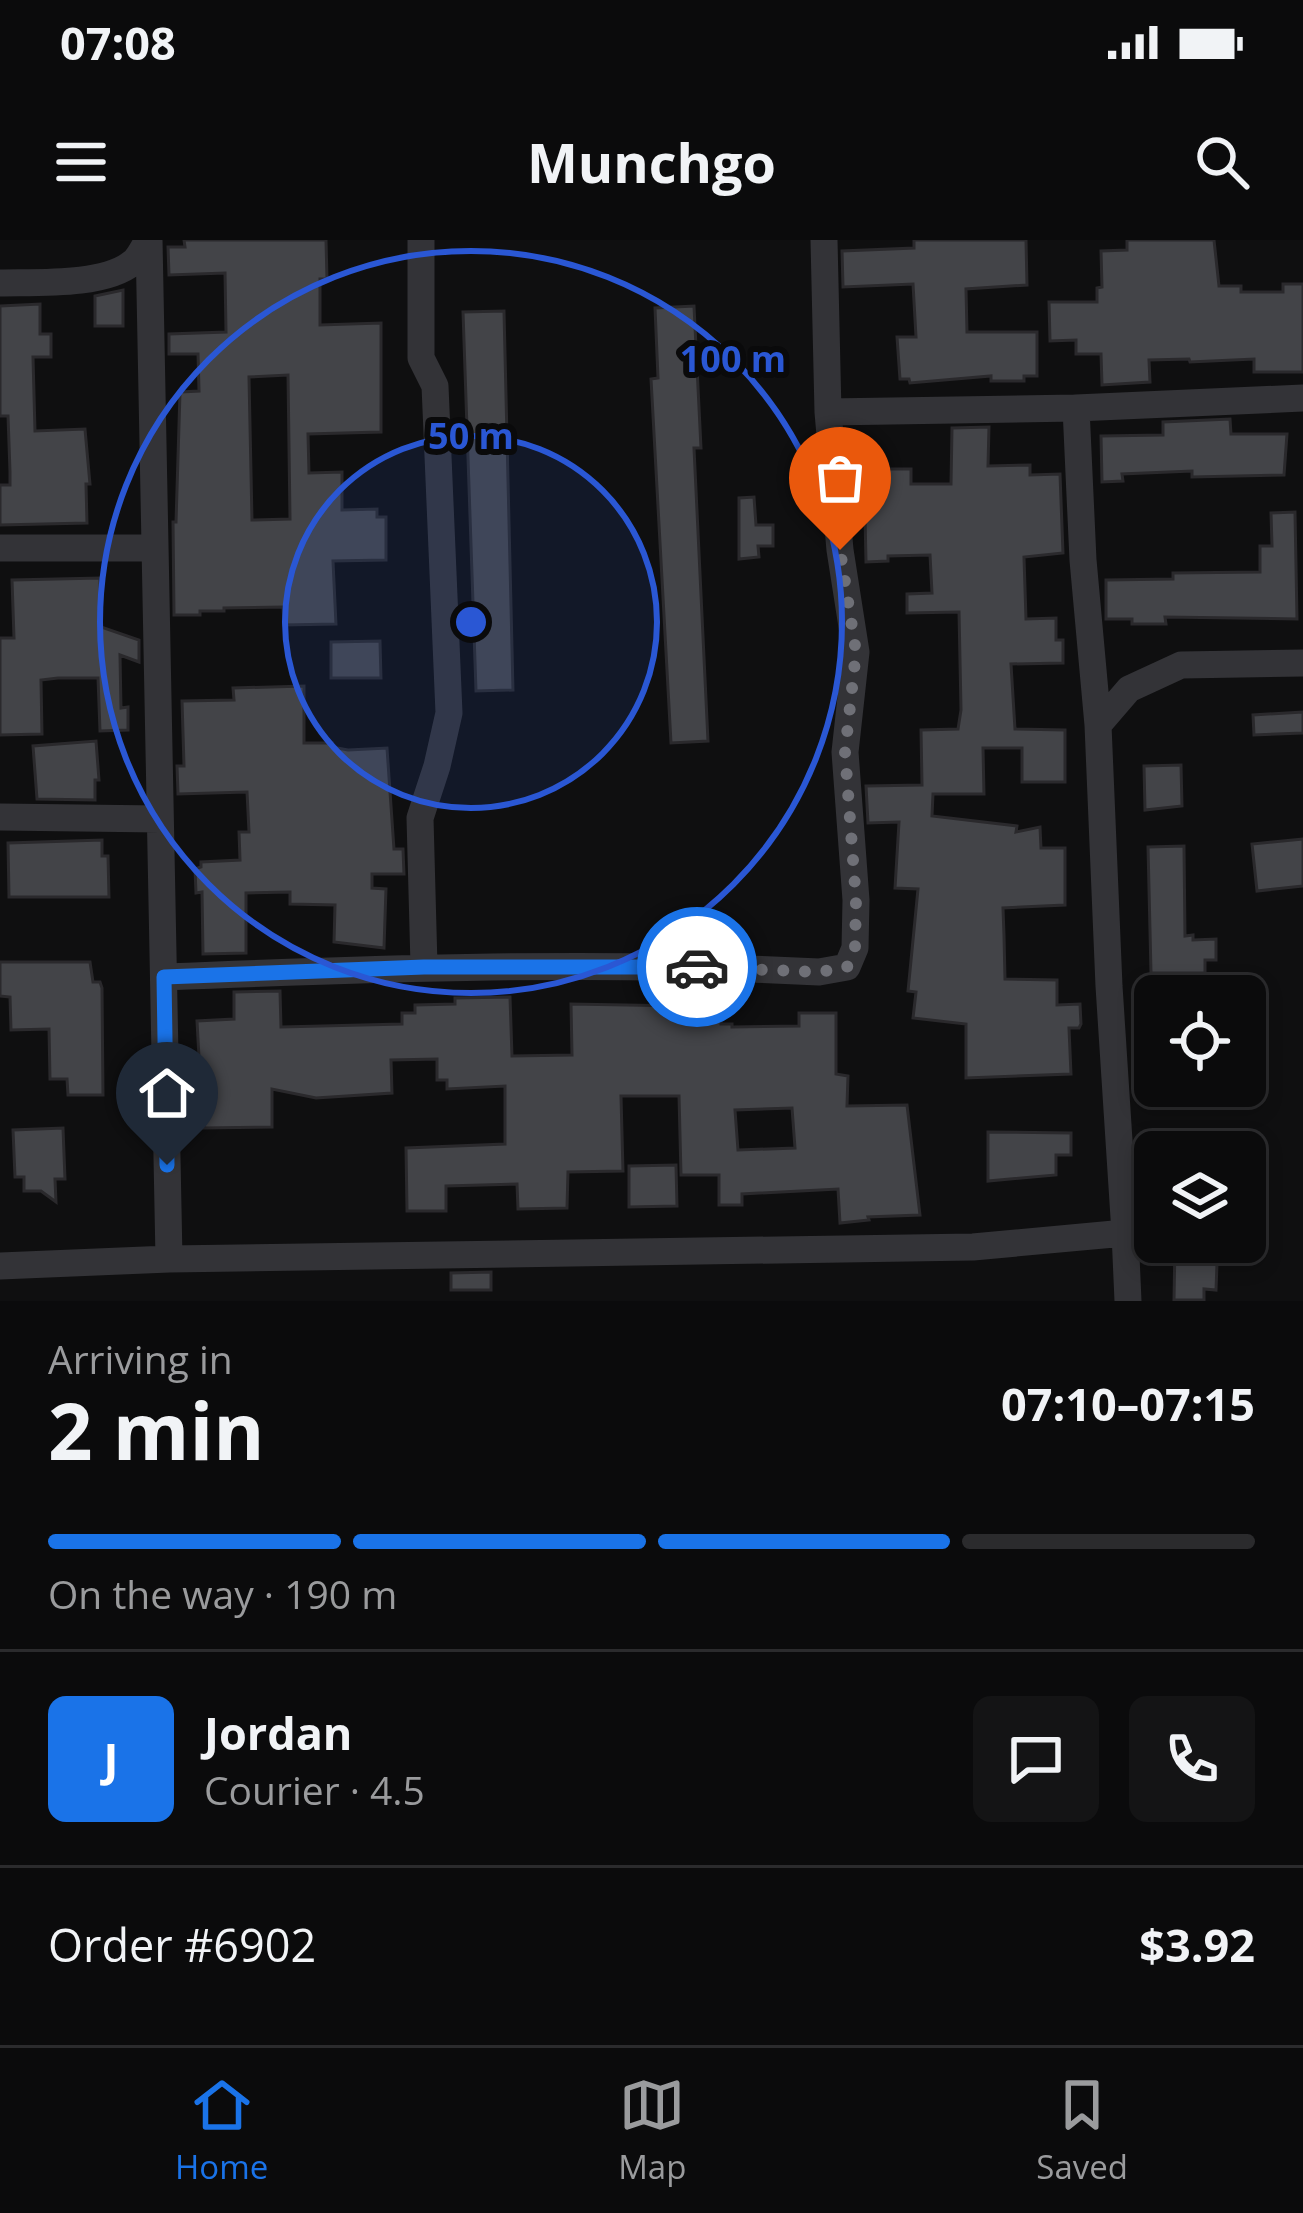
<!DOCTYPE html>
<meta charset="utf-8">
<style>
:root{--surface:#0b0b0c;--page:#141415;--text:#f1f3f6;--muted:#9a9b9d;--line:#2b2b2d;--accent:#1a73e8}
body{margin:0;font-family:"Open Sans",sans-serif;background:var(--page);color:var(--text);height:100vh;display:flex;flex-direction:column;font-size:45px;white-space:nowrap}
*{box-sizing:border-box;margin:0}
p{font-size:39px;color:var(--muted)}
.icon{flex:none;width:66px;height:66px;fill:none;stroke:currentColor;stroke-width:2;stroke-linecap:round;stroke-linejoin:round}
.map{position:relative;height:1061px;overflow:hidden}
.details{display:flex;flex-direction:column;background:var(--surface);flex:1}
.details>*{flex:none}
.tools{position:absolute;left:1134px;top:735px;display:grid;gap:24px}
.tools a{display:grid;place-items:center;width:132px;height:132px;border-radius:18px;background:var(--surface);box-shadow:0 6px 18px #0003,0 0 0 3px var(--line);font-size:60px}
.pin{position:absolute;display:grid;place-items:center;width:102px;height:102px;color:#fff;margin:-123px -51px;border-radius:50% 50% 50% 0;rotate:-45deg;box-shadow:0 0 12px #0007}
.pin .icon{rotate:45deg}
.courier{position:absolute;display:grid;place-items:center;width:120px;height:120px;margin:-60px;border:9px solid #1a73e8;border-radius:50%;background:#fff;color:#222;box-shadow:0 3px 15px #0007}
.overview em{font-style:normal;font-weight:700}
.overview div{display:flex;flex-direction:column-reverse}
.overview{display:flex;align-items:center;justify-content:space-between;height:204px;padding:0 48px}
h1{font-size:78px;font-weight:700;line-height:90px}
.bar{display:grid;grid-template-columns:repeat(4,1fr);gap:18px 12px;align-content:center;height:144px;padding:0 48px}
.bar i{height:15px;border-radius:9px;background:var(--line)}
.bar .on{background:var(--accent)}
.bar p{grid-column:span 4}
.line{display:flex;align-items:center;gap:30px;padding:0 48px;border-top:3px solid var(--line)}
.line div{flex:1}
.round{display:grid;place-items:center;flex:none;width:126px;height:126px;border-radius:18px;background:var(--page)}
.status{display:flex;justify-content:space-between;align-items:center;height:84px;padding:0 60px;background:var(--surface);direction:ltr}
.status svg{height:33px;fill:currentColor}
header{display:flex;justify-content:space-between;align-items:center;height:156px;padding:0 48px;background:var(--surface);font-size:54px;font-weight:700}
.tabs{display:flex;justify-content:space-around;align-items:center;height:168px;border-top:3px solid var(--line);background:var(--surface);font-size:33px;color:var(--muted)}
.tabs a{display:grid;justify-items:center;gap:6px}
.tabs .on{color:var(--accent)}
.map>svg:first-child{display:block}
.building{fill:#434448;stroke:#2a292c;stroke-width:3;fill-rule:evenodd}
.lines{fill:none;stroke-linecap:round;stroke-linejoin:round}
.minor{stroke:#333337;stroke-width:27}
.done{stroke:#6f7077;stroke-width:12;stroke-dasharray:0 21.6}
.route{stroke:#1a73e8;stroke-width:15}
.ring{fill:none;stroke:#2a57d4;stroke-width:6}
.centre{fill:#2a57d4;stroke:#0a0a0b;stroke-width:6}
.ring-label{font-size:36px;text-anchor:middle;font-weight:bold;fill:#2a57d4;stroke:#0a0a0b;stroke-width:12;stroke-linejoin:round;paint-order:stroke}
</style>
<div class="status"><b>07:08</b><svg viewBox="0 0 49 12"><path d="M0 12V9h3v3zM5 12V6h3v6zM10 12V3h3v9zM15 12V0h3v12zM26 1h20v11H26zM47 4h2v5h-2z"/></svg></div>
<header><svg class="icon" aria-label="menu" viewBox="0 0 24 24"><path d="M4 6h16M4 12h16M4 18h16"/></svg>Munchgo<svg class="icon" aria-label="search" viewBox="0 0 24 24"><circle cx="10" cy="10" r="6"/><path d="M15 15l6 6"/></svg></header>
<div class="map">
<svg width="1303" height="1061" viewBox="0 0 1303 1061">
<rect width="100%" height="100%" fill="#0f0f10"/>
<!-- building -->
<path class="building" d="M 184,0 L 326,0 L 327,39 L 320,39 L 320,85 L 381,83 L 381,192 L 308,194 L 309,233 L 342,232 L 342,270 L 377,269 L 377,277 L 386,277 L 386,320 L 333,321 L 336,384 L 284,385 L 283,367 L 224,368 L 224,371 L 200,371 L 200,375 L 174,375 L 173,282 L 176,282 L 180,152 L 199,151 L 198,114 L 169,114 L 169,94 L 226,92 L 225,33 L 169,35 L 168,7 L 185,7 ZM 288,135 L 290,279 L 252,280 L 249,137 Z
M 914,0 L 1026,0 L 1027,45 L 966,49 L 967,92 L 1037,92 L 1037,136 L 1024,136 L 1024,141 L 991,141 L 991,136 L 910,143 L 909,139 L 900,139 L 897,97 L 916,97 L 913,44 L 843,47 L 842,11 L 914,8 Z
M 1127,0 L 1214,0 L 1219,46 L 1241,46 L 1241,52 L 1283,52 L 1283,44 L 1303,44 L 1303,132 L 1254,132 L 1254,119 L 1190,122 L 1189,119 L 1149,120 L 1150,142 L 1102,145 L 1101,114 L 1076,114 L 1076,100 L 1050,101 L 1049,62 L 1097,62 L 1097,48 L 1102,47 L 1101,11 L 1127,10 Z
M 123,50 L 123,86 L 95,86 L 95,56 Z
M 40,64 L 40,94 L 51,94 L 51,117 L 33,117 L 35,191 L 85,189 L 90,244 L 86,244 L 87,283 L 0,285 L 0,245 L 10,245 L 10,232 L 8,176 L 0,176 L 0,66 Z
M 694,66 L 701,208 L 694,208 L 708,501 L 671,503 L 651,139 L 658,138 L 655,68 Z
M 504,71 L 513,450 L 476,451 L 463,72 Z
M 1230,179 L 1231,194 L 1287,194 L 1284,235 L 1192,237 L 1192,231 L 1122,234 L 1123,241 L 1102,242 L 1101,196 L 1163,195 L 1163,182 Z
M 989,187 L 988,226 L 1030,225 L 1030,235 L 1060,234 L 1063,313 L 1024,317 L 1026,379 L 1056,378 L 1056,400 L 1063,400 L 1063,423 L 1011,424 L 1015,489 L 1065,490 L 1065,542 L 1022,542 L 1022,508 L 983,508 L 984,554 L 933,554 L 932,576 L 1017,586 L 1016,592 L 1040,587 L 1041,608 L 1065,608 L 1065,665 L 1003,668 L 1004,695 L 1005,739 L 1057,740 L 1057,765 L 1080,764 L 1081,784 L 1079,788 L 1069,788 L 1071,834 L 966,838 L 966,784 L 913,778 L 916,752 L 908,751 L 918,649 L 895,648 L 899,582 L 868,583 L 866,546 L 922,545 L 921,490 L 958,489 L 961,470 L 959,372 L 907,373 L 907,354 L 932,353 L 930,315 L 888,316 L 888,321 L 866,322 L 864,229 L 911,229 L 911,244 L 951,244 L 952,188 Z
M 754,257 L 756,285 L 773,285 L 773,306 L 758,306 L 759,317 L 739,319 L 739,258 Z
M 1295,272 L 1297,379 L 1165,377 L 1166,384 L 1132,384 L 1132,379 L 1106,379 L 1106,340 L 1173,339 L 1173,333 L 1260,332 L 1260,306 L 1272,306 L 1271,273 Z
M 100,338 L 101,387 L 139,400 L 139,422 L 120,415 L 121,468 L 128,467 L 128,490 L 100,491 L 98,438 L 58,438 L 41,440 L 42,494 L 0,495 L 0,398 L 14,398 L 12,340 Z
M 380,401 L 381,438 L 331,438 L 331,402 Z
M 304,446 L 304,503 L 332,503 L 332,507 L 348,510 L 387,508 L 394,609 L 403,609 L 404,634 L 372,634 L 372,648 L 386,649 L 384,708 L 334,702 L 335,665 L 290,664 L 290,652 L 246,653 L 246,713 L 203,714 L 202,652 L 196,653 L 195,629 L 201,627 L 201,622 L 240,620 L 239,592 L 249,592 L 247,552 L 178,554 L 177,526 L 184,526 L 182,461 L 234,460 L 233,448 Z
M 1303,472 L 1303,493 L 1254,495 L 1253,475 Z
M 96,501 L 99,540 L 95,540 L 95,560 L 37,559 L 33,506 Z
M 1181,525 L 1182,566 L 1145,570 L 1144,526 Z
M 1303,599 L 1303,646 L 1257,651 L 1252,604 Z
M 102,600 L 102,616 L 108,616 L 109,657 L 9,657 L 8,603 Z
M 1184,606 L 1185,696 L 1193,695 L 1193,700 L 1216,699 L 1216,720 L 1205,720 L 1205,733 L 1151,733 L 1148,607 Z
M 0,722 L 90,722 L 93,742 L 100,742 L 102,748 L 103,855 L 68,855 L 67,839 L 50,839 L 49,789 L 11,790 L 10,757 L 0,756 Z
M 280,751 L 281,787 L 402,784 L 402,773 L 415,773 L 415,765 L 455,764 L 455,758 L 510,757 L 512,816 L 572,815 L 571,764 L 682,766 L 682,761 L 721,761 L 721,784 L 732,784 L 732,787 L 799,786 L 799,773 L 836,773 L 836,834 L 848,836 L 847,866 L 907,865 L 920,975 L 868,977 L 869,980 L 840,983 L 838,949 L 742,954 L 742,965 L 719,965 L 719,935 L 681,935 L 679,856 L 621,856 L 623,931 L 568,932 L 567,968 L 518,969 L 517,944 L 446,946 L 446,971 L 407,971 L 406,908 L 505,904 L 505,846 L 447,849 L 447,840 L 437,840 L 437,819 L 391,820 L 392,853 L 316,858 L 272,849 L 272,887 L 204,888 L 204,836 L 200,836 L 197,781 L 234,779 L 234,752 ZM 792,868 L 795,908 L 738,910 L 735,870 Z
M 63,888 L 65,939 L 55,939 L 56,962 L 41,951 L 24,951 L 24,937 L 15,937 L 13,890 Z
M 988,892 L 1071,893 L 1071,915 L 1056,915 L 1056,935 L 988,941 Z
M 676,925 L 677,966 L 629,967 L 629,926 Z
M 1175,1002 L 1230,1002 L 1232,1023 L 1217,1024 L 1216,1050 L 1204,1049 L 1204,1060 L 1174,1060 Z
M 491,1032 L 491,1050 L 451,1050 L 451,1033 Z"/>
<g class="lines">
<!-- minor -->
<path class="minor" d="M 149,0 L 169,1019
M 421,0 L 421,118 L 435,146 L 449,473 L 437,526 L 420,578 L 424,726
M 0,43 C 35,42 104,46 132,23 C 139,18 143,8 148,0
M 1076,168 L 1083,320 L 1098,485
M 828,172 L 1076,168 L 1303,158
M 0,308 L 155,308
M 0,577 L 160,579
M 164,737 C 382,728 601,721 819,732 L 847,727 L 855,708 L 856,660 L 845,512 L 856,412 L 840,310 L 828,172 L 824,0
M 1125,993 L 1128,1061
M 0,1026 L 169,1019 L 973,1007 L 1125,993 L 1109,746 L 1098,485 L 1129,449 L 1181,425 L 1303,423"/>
</g>
<g class="lines">
<!-- done -->
<path class="done" d="M 697,727 L 819,732 L 847,727 L 855,708 L 856,660 L 845,512 L 856,412 L 840,310"/>
<!-- route -->
<path class="route" d="M 167,925 L 164,737 L 424,727 L 697,727"/>
</g>
<!-- distance rings -->
<circle cx="471" cy="382" r="186" fill="#2a57d4" fill-opacity=".12"/>
<g class="ring">
<circle cx="471" cy="382" r="186"/>
<circle cx="471" cy="382" r="371"/>
</g>
<circle cx="471" cy="382" r="18" class="centre"/>
<g class="ring-label">
<text x="733" y="132">100 m</text>
<text x="471" y="209">50 m</text>
</g>
</svg>
<div class="tools">
<a><svg class="icon" aria-label="locate" viewBox="0 0 24 24"><circle cx="12" cy="12" r="6"/><path d="M12 2v4M12 18v4M2 12h4M18 12h4"/></svg></a>
<a><svg class="icon" aria-label="layers" viewBox="0 0 24 24"><path d="M12 4l9 5-9 5-9-5zM3 14l9 5 9-5"/></svg></a>
</div>
<div class="pin" style="left:840px;top:310px;background:#ea580c"><svg class="icon" aria-label="bag" viewBox="0 0 24 24"><path d="M5 8h14l-1 12H6zM9 8a3 3 0 0 1 6 0"/></svg></div>
<div class="pin" style="left:167px;top:925px;background:#1f2937"><svg class="icon" aria-label="home" viewBox="0 0 24 24"><path d="M3 11l9-7 9 7M6 9v11h12V9"/></svg></div>
<div class="courier" style="left:697px;top:727px"><svg class="icon" aria-label="car" viewBox="0 0 24 24"><path d="M5 17H2v-5l4-1 3-4h7l3 4 3 1v5h-3M9 17h6M6 11h13"/><circle cx="7" cy="17" r="2"/><circle cx="17" cy="17" r="2"/></svg></div>
</div>
<section class="details">
<div class="overview"><div><h1>2 min</h1><p>Arriving in</p></div><em>07:10–07:15</em></div>
<div class="bar"><i class="on"></i><i class="on"></i><i class="on"></i><i></i><p>On the way · 190 m</p></div>
<div class="line" style="height:216px"><b class="round" style="background:var(--accent);color:#fff">J</b><div><b>Jordan</b><p>Courier · 4.5</p></div><a class="round"><svg class="icon" aria-label="chat" viewBox="0 0 24 24"><path d="M4 5h16v11H9l-5 4z"/></svg></a><a class="round"><svg class="icon" aria-label="phone" viewBox="0 0 24 24"><path d="M5 4h4l2 5-3 2q2 4 5 5l2-3 5 2v4C11 20 4 13 5 4z"/></svg></a></div>
<div class="line" style="height:156px"><div>Order #6902</div><b>$3.92</b></div>
</section>
<nav class="tabs">
<a class="on"><svg class="icon" aria-label="home" viewBox="0 0 24 24"><path d="M3 11l9-7 9 7M6 9v11h12V9"/></svg>Home</a>
<a><svg class="icon" aria-label="map" viewBox="0 0 24 24"><path d="M3 6l6-2 6 2 6-2v14l-6 2-6-2-6 2zM9 4v14M15 6v14"/></svg>Map</a>
<a><svg class="icon" aria-label="saved" viewBox="0 0 24 24"><path d="M7 4h10v16l-5-4-5 4z"/></svg>Saved</a>
</nav>
